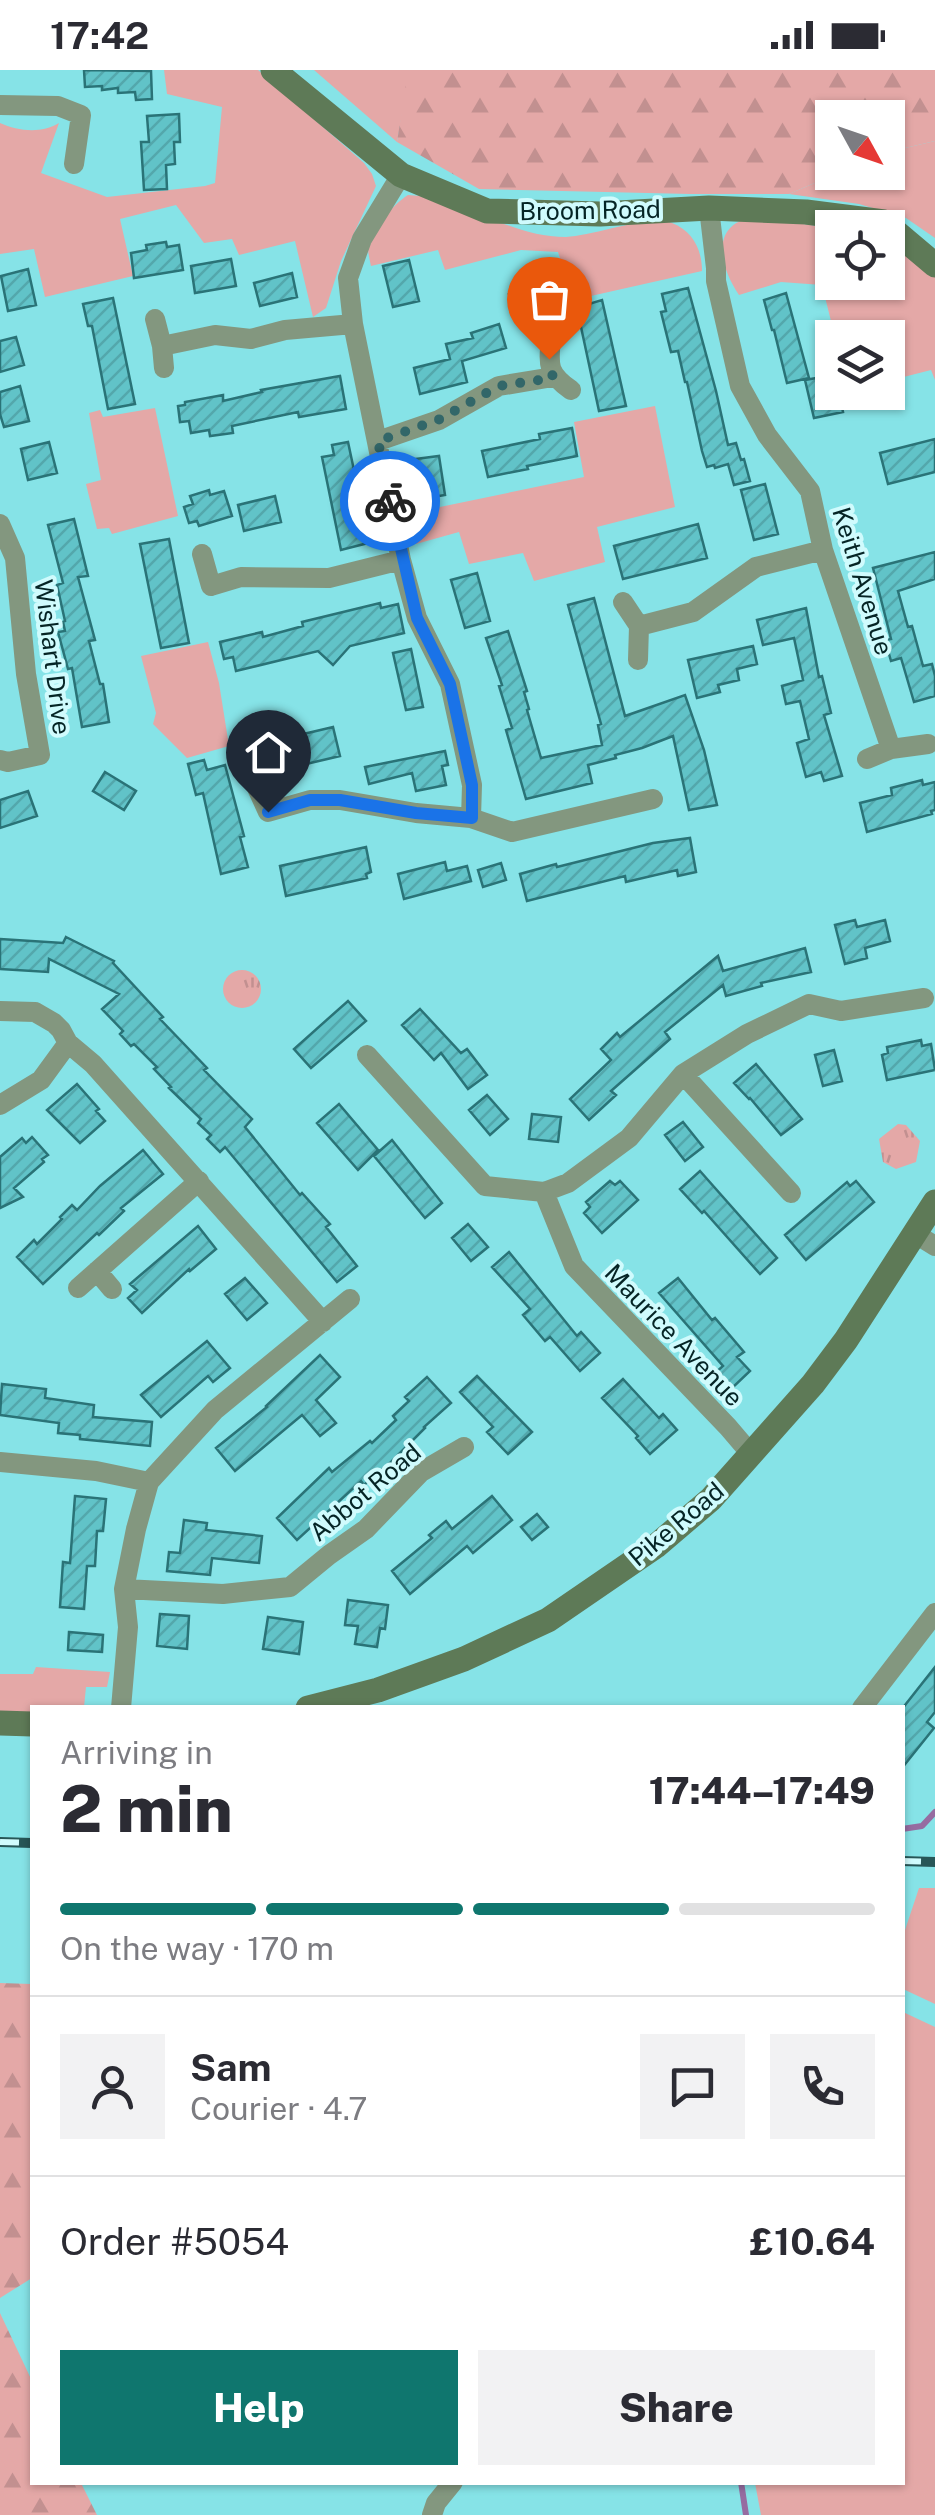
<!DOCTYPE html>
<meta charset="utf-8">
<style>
:root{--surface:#fff;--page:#f2f2f3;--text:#2b2b33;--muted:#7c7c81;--line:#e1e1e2;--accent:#0f766e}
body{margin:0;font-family:"Public Sans",sans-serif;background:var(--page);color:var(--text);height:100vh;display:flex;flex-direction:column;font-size:38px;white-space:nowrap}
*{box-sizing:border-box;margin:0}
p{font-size:32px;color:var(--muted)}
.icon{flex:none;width:55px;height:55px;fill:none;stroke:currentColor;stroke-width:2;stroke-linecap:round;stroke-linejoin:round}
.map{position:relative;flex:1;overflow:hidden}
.side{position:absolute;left:30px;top:1635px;width:875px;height:780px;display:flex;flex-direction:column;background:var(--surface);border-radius:0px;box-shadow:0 2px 8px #0004}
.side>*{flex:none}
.needle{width:65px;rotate:130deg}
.buttons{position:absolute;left:815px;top:30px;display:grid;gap:20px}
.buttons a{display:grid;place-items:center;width:90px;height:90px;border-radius:0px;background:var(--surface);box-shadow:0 2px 8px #0004;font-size:50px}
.pin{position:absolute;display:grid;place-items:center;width:85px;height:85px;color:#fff;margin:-102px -42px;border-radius:50% 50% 50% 0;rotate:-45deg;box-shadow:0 0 10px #0007}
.pin .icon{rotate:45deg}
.courier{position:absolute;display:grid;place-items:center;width:100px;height:100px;margin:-50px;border:8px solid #1a73e8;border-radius:50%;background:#fff;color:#222;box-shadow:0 2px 12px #0007}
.headline em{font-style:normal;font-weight:800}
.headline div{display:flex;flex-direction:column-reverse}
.headline{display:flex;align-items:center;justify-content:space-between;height:170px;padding:0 30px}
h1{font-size:65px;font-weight:800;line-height:75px}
.bar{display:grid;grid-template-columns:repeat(4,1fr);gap:15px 10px;align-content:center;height:120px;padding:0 30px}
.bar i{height:12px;border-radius:8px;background:var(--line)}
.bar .on{background:var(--accent)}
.bar p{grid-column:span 4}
.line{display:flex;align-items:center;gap:25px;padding:0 30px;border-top:2px solid var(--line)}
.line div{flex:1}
.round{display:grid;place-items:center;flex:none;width:105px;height:105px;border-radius:0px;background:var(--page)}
.cta{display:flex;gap:20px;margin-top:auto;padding:20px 30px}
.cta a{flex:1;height:115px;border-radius:0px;background:var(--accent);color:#fff;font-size:40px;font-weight:800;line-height:115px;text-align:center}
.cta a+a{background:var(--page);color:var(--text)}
.status{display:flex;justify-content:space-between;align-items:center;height:70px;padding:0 50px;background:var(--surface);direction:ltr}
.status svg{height:28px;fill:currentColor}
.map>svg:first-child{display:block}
.grass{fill:#e4a8a7}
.forest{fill:url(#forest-firs)}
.park{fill:url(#park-tufts)}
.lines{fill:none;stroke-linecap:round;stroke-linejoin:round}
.stream{stroke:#966ca1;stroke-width:6}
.building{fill:url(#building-hatch);stroke:#2a7377;stroke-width:2.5}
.street{stroke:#83977f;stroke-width:20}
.secondary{stroke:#5e7a57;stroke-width:25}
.rail-casing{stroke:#275657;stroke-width:10}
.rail{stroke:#d0fbfd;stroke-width:6;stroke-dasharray:19;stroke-linecap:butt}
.done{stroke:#326769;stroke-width:10;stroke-dasharray:0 18}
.route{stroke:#1a73e8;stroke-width:12}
.labels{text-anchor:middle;stroke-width:8;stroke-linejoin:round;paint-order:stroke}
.street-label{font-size:25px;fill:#052425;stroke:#d0fbfd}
</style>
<div class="status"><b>17:42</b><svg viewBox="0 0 49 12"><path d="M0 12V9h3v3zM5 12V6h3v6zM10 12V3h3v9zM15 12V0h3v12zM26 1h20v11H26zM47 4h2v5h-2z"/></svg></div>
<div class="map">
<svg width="935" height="2445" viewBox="0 0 935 2445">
<defs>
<pattern id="forest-firs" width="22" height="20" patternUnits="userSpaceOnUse" patternTransform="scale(2.5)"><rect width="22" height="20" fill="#e4a8a7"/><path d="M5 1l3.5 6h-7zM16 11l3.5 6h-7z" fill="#c29090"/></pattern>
<pattern id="park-tufts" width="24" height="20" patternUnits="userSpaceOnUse" patternTransform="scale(2.5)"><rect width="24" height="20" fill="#e4a8a7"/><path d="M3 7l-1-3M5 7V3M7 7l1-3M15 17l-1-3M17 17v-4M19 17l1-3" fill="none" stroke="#c29090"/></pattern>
<pattern id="building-hatch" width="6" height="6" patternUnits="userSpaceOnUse" patternTransform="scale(2.5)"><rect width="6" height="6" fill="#61c3c8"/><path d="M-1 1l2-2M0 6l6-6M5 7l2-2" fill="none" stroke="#53a7ac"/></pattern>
</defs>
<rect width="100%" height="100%" fill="#86e3e7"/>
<!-- grass -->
<path class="grass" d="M 164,0 L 258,0 L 364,93 L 372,104 L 376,116 L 341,191 L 326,238 L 313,247 L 295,171 L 239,185 L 232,169 L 204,173 L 176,135 L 120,149 L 133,206 L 45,227 L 34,179 L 0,184 L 0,53 C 18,61 41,64 59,53 L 41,103 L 107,127 L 205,116 L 215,113 L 222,37 L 167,24 Z
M 314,0 L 410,0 L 397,72 Z
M 935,71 L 935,168 L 906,148 L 859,134 L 789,124 L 838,103 L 888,102 L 888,82 Z
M 408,125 L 420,126 C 448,136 478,145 507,155 C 527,162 544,167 566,167 C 594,166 650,144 672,153 C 693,161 702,180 702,201 L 573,230 L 558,182 L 521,180 L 445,200 L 438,180 L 371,196 C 370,192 368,182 368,179 C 372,160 392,135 408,125 Z
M 753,147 L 832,158 L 832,212 L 888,212 L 888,175 L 935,203 L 935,310 L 931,300 L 888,311 L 888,268 L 835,267 L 822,215 L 781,212 L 739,225 C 720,197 709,155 753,147 Z
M 655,336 L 675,437 L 597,457 L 605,492 L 534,511 L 523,483 L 469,494 L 459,462 L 416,474 L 411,443 L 584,407 L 574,352 Z
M 155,338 L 178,446 L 112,464 L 109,458 L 97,459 L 86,414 L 101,410 L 89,343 L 100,340 L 103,347 Z
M 208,572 L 219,613 L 229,676 L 187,688 L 153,654 L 156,643 L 141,586 Z
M 36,1597 L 110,1602 L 107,1617 L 86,1617 L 84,1637 L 32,1638 L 32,1646 L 0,1644 L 0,1604 L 33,1604 Z
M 919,1818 L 935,1818 L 935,1934 L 903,1919 L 903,1866 Z
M 903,1942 L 935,1957 L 935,2445 L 761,2445 L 755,2413 L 902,2412 Z"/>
<!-- forest -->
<path class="forest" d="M 410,0 L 935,0 L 935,71 L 888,82 L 888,48 L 832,48 L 832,102 L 838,103 L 789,124 L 690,124 L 479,119 L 397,72 L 408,1 Z
M 0,1913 L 32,1914 L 32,2208 L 0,2228 Z
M 0,2243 L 32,2311 L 32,2412 L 81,2413 L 97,2445 L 0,2445 Z"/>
<!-- park -->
<path class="park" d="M223 919a19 19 0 1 1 38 0a19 19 0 1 1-38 0Z
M 898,1054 L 906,1055 L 920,1071 L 916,1092 L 896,1099 L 883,1092 L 879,1069 Z"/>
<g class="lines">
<!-- stream -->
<path class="stream" d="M 902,1759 L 922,1756 L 935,1742
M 741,2412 L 746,2445"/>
</g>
<!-- building -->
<path class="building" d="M 84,0 L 151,1 L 152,29 L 136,30 L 135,22 L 118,23 L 118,18 L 102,20 L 102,16 L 85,17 Z
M 179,44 L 180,72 L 174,72 L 175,94 L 166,95 L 167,119 L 144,120 L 141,72 L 149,72 L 147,46 Z
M 166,172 L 167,177 L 179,175 L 183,200 L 134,208 L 131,183 L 147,180 L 146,175 Z
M 231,189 L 236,216 L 195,223 L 191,196 Z
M 409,190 L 419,231 L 393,237 L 383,196 Z
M 28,199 L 36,235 L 8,241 L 1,206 Z
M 292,203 L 297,227 L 260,236 L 254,213 Z
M 539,215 L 546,242 L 515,250 L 509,224 Z
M 688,218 L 716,321 L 728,375 L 736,373 L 741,390 L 744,389 L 750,411 L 734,415 L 728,394 L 715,398 L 714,395 L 707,397 L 702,381 L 687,312 L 685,312 L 678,281 L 671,282 L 661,242 L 666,241 L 662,224 Z
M 786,223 L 809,308 L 787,313 L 774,260 L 772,260 L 764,230 Z
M 113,228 L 135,334 L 108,339 L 92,256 L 88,256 L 83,234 Z
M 602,230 L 626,336 L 599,341 L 581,257 L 580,257 L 575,238 Z
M 499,254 L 506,278 L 462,291 L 467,312 L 420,324 L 414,298 L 450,289 L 446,274 L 473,268 L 471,263 Z
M 16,267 L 24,295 L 0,302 L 0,271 Z
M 340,306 L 346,339 L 299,347 L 298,342 L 232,356 L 233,363 L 210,366 L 209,360 L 191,363 L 189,351 L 180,352 L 178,336 L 185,335 L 185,332 L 223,325 L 223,331 L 262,322 L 261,320 Z
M 822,307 L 823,315 L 832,313 L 832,322 L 839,322 L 843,342 L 814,348 L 805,310 Z
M 20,316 L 29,351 L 4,357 L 0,344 L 0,322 Z
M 572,358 L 577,386 L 527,396 L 528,399 L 488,407 L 482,381 L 540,369 L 539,364 Z
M 935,369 L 935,402 L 888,414 L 880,383 Z
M 49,372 L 57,403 L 28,410 L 21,379 Z
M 348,372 L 358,419 L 354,420 L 368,473 L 341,480 L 322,387 L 334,385 L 332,375 Z
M 439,386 L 445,425 L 421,429 L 415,389 Z
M 765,414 L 778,464 L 754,470 L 741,420 Z
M 209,420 L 210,425 L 224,421 L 232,446 L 199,456 L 197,451 L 189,453 L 184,437 L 193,434 L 190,426 Z
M 275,426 L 281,452 L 244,461 L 238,435 Z
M 74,449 L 88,506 L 78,507 L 95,570 L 89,571 L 100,614 L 103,614 L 109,652 L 82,657 L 72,598 L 68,599 L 58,562 L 65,561 L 63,552 L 65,551 L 57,515 L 63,513 L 48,455 Z
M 698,454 L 707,488 L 623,509 L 614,476 Z
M 169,469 L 189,573 L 161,578 L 140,474 Z
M 935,482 L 935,509 L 898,521 L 908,557 L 912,556 L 923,596 L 932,594 L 935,606 L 935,626 L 914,632 L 901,588 L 891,591 L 885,570 L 891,569 L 873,498 Z
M 477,503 L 490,551 L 465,558 L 451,510 Z
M 594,528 L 625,646 L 685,625 L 704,680 L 717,735 L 689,740 L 673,666 L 642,678 L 615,685 L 616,688 L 588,695 L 592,713 L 526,729 L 506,660 L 512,658 L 499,616 L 502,615 L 486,568 L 508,561 L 527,621 L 524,622 L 529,639 L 527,640 L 541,688 L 602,675 L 598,655 L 601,654 L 568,535 Z
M 380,533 L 381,538 L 398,534 L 404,563 L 350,576 L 333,595 L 318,581 L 236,601 L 233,587 L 224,589 L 220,572 L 262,562 L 263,567 L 303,556 L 302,552 Z
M 806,538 L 819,607 L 822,606 L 831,643 L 824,645 L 842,706 L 824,711 L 821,702 L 806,707 L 797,673 L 809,669 L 800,631 L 786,634 L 782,616 L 803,610 L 794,568 L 763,575 L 757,550 Z
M 753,576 L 757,594 L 737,599 L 739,610 L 718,615 L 720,622 L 697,628 L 688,590 Z
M 411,579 L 423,637 L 406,640 L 393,583 Z
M 277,651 L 284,679 L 250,686 L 244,659 Z
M 333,657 L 340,686 L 302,695 L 295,666 Z
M 445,681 L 448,695 L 442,696 L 446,715 L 416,721 L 412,703 L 369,714 L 365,697 Z
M 204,690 L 207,700 L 225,695 L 244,766 L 240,767 L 248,797 L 221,804 L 203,723 L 196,725 L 188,694 Z
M 105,702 L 136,721 L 124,740 L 93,721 Z
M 922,710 L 923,715 L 935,712 L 935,740 L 931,741 L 932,744 L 867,762 L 860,733 L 892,725 L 891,718 Z
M 28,721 L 37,746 L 0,758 L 0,730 Z
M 690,768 L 696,802 L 678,806 L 677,800 L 626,812 L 625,806 L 527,831 L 520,804 L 556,794 L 557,797 L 653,773 Z
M 366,777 L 371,802 L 366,804 L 367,808 L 286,826 L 280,796 Z
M 445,792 L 447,801 L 467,796 L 471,811 L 404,829 L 398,804 Z
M 501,793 L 506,810 L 483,817 L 478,800 Z
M 855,850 L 857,857 L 885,850 L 890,871 L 865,878 L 867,888 L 845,894 L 835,855 Z
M 66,867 L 114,891 L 113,893 L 163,947 L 160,949 L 207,998 L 204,1000 L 252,1049 L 245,1057 L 300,1125 L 302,1123 L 330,1154 L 326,1157 L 357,1196 L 337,1212 L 225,1077 L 220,1082 L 207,1069 L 211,1065 L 198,1053 L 201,1049 L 169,1018 L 171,1017 L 154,999 L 157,997 L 134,974 L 131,976 L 120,964 L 123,961 L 102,939 L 119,924 L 49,889 L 48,902 L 0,899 L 0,869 L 63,873 Z
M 805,878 L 811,902 L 761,913 L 762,916 L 726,926 L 723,915 L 665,962 L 670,969 L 611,1021 L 616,1025 L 589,1050 L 570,1029 L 611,990 L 601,979 L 617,963 L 620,967 L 718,886 L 723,901 Z
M 348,931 L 366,951 L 311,998 L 294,979 Z
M 420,939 L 461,983 L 467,979 L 487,1005 L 468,1019 L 441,983 L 434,990 L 402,955 Z
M 921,970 L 922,976 L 931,974 L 935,1000 L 887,1010 L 882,985 L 888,983 L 887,977 Z
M 834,980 L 842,1011 L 823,1016 L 815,985 Z
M 756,994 L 802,1049 L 781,1065 L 750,1028 L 749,1029 L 734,1013 Z
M 77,1014 L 99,1039 L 96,1041 L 105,1051 L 80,1073 L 47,1040 Z
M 487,1025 L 508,1049 L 490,1065 L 469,1040 Z
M 339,1034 L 378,1080 L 358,1100 L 317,1053 Z
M 532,1044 L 561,1047 L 558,1072 L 529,1069 Z
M 683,1052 L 703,1077 L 685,1091 L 665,1065 Z
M 32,1067 L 48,1085 L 42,1089 L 44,1092 L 14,1118 L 23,1127 L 0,1138 L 0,1087 L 22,1068 L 26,1073 Z
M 392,1070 L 442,1133 L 425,1148 L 374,1086 Z
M 143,1080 L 163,1104 L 121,1138 L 124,1141 L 99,1165 L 97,1163 L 43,1214 L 17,1187 L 34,1170 L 37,1174 L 62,1149 L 60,1147 L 72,1135 L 77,1140 L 100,1116 Z
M 700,1101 L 777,1188 L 760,1204 L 704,1141 L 702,1143 L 680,1119 Z
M 610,1111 L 615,1115 L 620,1111 L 638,1130 L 602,1163 L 584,1143 L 590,1137 L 586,1132 Z
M 856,1111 L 874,1132 L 806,1190 L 785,1165 L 847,1112 L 850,1116 Z
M 468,1154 L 488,1177 L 471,1191 L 452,1168 Z
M 198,1156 L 216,1179 L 190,1201 L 189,1199 L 142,1243 L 128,1228 L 137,1220 L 130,1214 Z
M 509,1182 L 577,1266 L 581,1262 L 600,1283 L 580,1301 L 550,1267 L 545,1271 L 523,1245 L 530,1239 L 492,1197 Z
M 245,1208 L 267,1233 L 247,1250 L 225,1224 Z
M 678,1208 L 712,1250 L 715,1248 L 744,1282 L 737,1287 L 750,1301 L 729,1321 L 714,1304 L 723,1296 L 659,1223 Z
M 207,1271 L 230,1298 L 213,1312 L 208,1306 L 161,1347 L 141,1325 Z
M 320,1285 L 340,1307 L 316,1330 L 336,1353 L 320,1366 L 302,1345 L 235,1401 L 216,1378 L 267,1337 L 266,1336 Z
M 477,1306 L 532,1362 L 508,1384 L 487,1362 L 493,1357 L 460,1322 Z
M 427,1307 L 451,1333 L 424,1357 L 425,1358 L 390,1393 L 364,1415 L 361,1411 L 297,1470 L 277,1448 L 329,1398 L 332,1402 L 370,1371 L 372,1373 L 396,1350 L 393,1346 L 409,1331 L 405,1327 Z
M 623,1309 L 659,1348 L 663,1344 L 677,1360 L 650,1384 L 636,1368 L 638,1366 L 602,1328 Z
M 2,1314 L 46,1319 L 45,1328 L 94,1335 L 93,1347 L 152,1352 L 150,1376 L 80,1369 L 80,1365 L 58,1363 L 59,1353 L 0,1345 Z
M 75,1426 L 106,1429 L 103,1461 L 97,1461 L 95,1496 L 87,1496 L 84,1539 L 60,1537 L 63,1492 L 70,1493 Z
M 492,1426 L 512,1450 L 473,1483 L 467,1476 L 410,1524 L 392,1501 L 432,1468 L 429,1465 L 446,1451 L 452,1459 Z
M 537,1444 L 548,1457 L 532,1470 L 521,1457 Z
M 184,1450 L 207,1453 L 206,1460 L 262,1466 L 259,1493 L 212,1488 L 210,1505 L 167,1501 L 169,1482 L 180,1483 Z
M 348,1530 L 388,1535 L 385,1559 L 380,1558 L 377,1577 L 355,1574 L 358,1556 L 345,1555 Z
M 160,1544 L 189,1546 L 187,1579 L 157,1576 Z
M 268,1547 L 303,1552 L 299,1584 L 263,1579 Z
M 69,1562 L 103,1565 L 102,1582 L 68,1580 Z
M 935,1597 L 935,1642 L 927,1652 L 934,1658 L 902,1698 L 902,1639 Z"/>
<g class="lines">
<!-- street -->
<path class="street" d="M 0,35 L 58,36 L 81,45 L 74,94
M 401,105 L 362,169 L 348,208 L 353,254 L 401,490 L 417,548 L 450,614 L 472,715 L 471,748
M 709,138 L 716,198 L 716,211 L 740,316 L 767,365 L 810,421 L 823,480 L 891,679 L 867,689
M 155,249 L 162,276
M 551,269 C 548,296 548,304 571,320
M 164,298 L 162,276 L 215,265 L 251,269 L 285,260 L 353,254
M 378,371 L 439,350 L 499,316 L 553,307
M 0,454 L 15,488 L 26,604 L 40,685 L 8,692 L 0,690
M 202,484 L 211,516 L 241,507 L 329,508 L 401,490
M 623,532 L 639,556 L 638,590
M 639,556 L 693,542 L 756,497 L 823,480
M 891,679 L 928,674
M 251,705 L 268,742 L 310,730 L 340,730 L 416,743 L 471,748 L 512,762 L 653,729
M 0,941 L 35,942 L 54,953 L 61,960 L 68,973 L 93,994 L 323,1252
M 367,985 L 485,1116 L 544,1122
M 683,1004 L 791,1123
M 0,1035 L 41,1010 L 68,973
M 914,1163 L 935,1176
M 97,1201 L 112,1219
M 78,1218 L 199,1111
M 751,1384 L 728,1357 L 574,1196 L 544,1122 L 568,1113 L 629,1068 L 683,1004 L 747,964 L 809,934 L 841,941 L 924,928
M 0,1392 L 96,1401 L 149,1412
M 124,1519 L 223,1524 L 290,1517 L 329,1485 L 366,1459 L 421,1402 L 464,1377
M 121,1638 L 128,1557 L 124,1519 L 136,1459 L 149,1412 L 215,1340 L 350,1229
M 862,1638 L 935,1543
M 432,2445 L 436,2433 L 453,2412"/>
<!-- secondary -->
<path class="secondary" d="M 273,0 L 401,105 L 487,141 L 600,144 L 709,138 L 806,142 L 884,152 L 935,195
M 308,1638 L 378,1620 L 464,1589 L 548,1550 L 656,1476 L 711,1429 L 813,1314 L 846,1270 L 935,1132
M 0,1653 L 32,1654"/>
<!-- rail casing -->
<g class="rail-casing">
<path id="rail" d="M 0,1772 L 32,1773
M 902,1791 L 935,1792"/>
</g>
<!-- rail -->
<use href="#rail" class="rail"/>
</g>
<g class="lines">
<!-- done -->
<path class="done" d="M 390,431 L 378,371 L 438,350 L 499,316 L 553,308 L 549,289"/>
<!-- route -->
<path class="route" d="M 268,742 L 310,730 L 340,730 L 416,743 L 472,748 L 472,715 L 450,614 L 417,548 L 390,431"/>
</g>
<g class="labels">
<!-- street labels -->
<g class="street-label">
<text transform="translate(590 140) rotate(-1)" y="9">Broom Road</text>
<text transform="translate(863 511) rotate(73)" y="9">Keith Avenue</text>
<text transform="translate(53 587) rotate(83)" y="9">Wishart Drive</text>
<text transform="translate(674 1265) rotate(46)" y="9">Maurice Avenue</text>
<text transform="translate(365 1422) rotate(-40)" y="9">Abbot Road</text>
<text transform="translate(676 1454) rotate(-40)" y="9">Pike Road</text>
</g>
</g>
</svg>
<div class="buttons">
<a><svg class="needle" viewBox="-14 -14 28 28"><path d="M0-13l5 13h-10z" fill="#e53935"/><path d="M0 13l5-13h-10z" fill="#7c7c81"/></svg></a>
<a><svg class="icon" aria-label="locate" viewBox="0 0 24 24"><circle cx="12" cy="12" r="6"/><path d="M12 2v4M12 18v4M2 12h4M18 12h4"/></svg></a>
<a><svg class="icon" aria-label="layers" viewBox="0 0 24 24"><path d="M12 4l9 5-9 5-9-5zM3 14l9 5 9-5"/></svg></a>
</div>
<div class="pin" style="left:549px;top:289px;background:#ea580c"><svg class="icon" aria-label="bag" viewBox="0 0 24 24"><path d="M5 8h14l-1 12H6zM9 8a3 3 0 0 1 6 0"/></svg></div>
<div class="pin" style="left:268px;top:742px;background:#1f2937"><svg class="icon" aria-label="home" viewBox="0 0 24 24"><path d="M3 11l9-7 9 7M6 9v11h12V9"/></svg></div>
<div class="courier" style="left:390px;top:431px"><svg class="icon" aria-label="bike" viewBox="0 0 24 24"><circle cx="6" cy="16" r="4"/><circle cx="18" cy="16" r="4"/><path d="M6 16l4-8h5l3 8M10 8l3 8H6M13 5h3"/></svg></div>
<section class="side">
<div class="headline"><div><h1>2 min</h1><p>Arriving in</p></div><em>17:44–17:49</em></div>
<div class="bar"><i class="on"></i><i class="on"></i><i class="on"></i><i></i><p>On the way · 170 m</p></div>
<div class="line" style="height:180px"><a class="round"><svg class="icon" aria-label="person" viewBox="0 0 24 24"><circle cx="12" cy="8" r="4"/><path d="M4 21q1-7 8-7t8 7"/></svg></a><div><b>Sam</b><p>Courier · 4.7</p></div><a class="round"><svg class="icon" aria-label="chat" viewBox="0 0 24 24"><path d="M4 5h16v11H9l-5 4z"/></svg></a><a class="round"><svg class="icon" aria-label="phone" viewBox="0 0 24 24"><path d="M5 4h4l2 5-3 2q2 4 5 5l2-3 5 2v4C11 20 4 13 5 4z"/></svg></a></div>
<div class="line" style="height:130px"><div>Order #5054</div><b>£10.64</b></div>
<div class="cta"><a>Help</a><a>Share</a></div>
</section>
</div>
